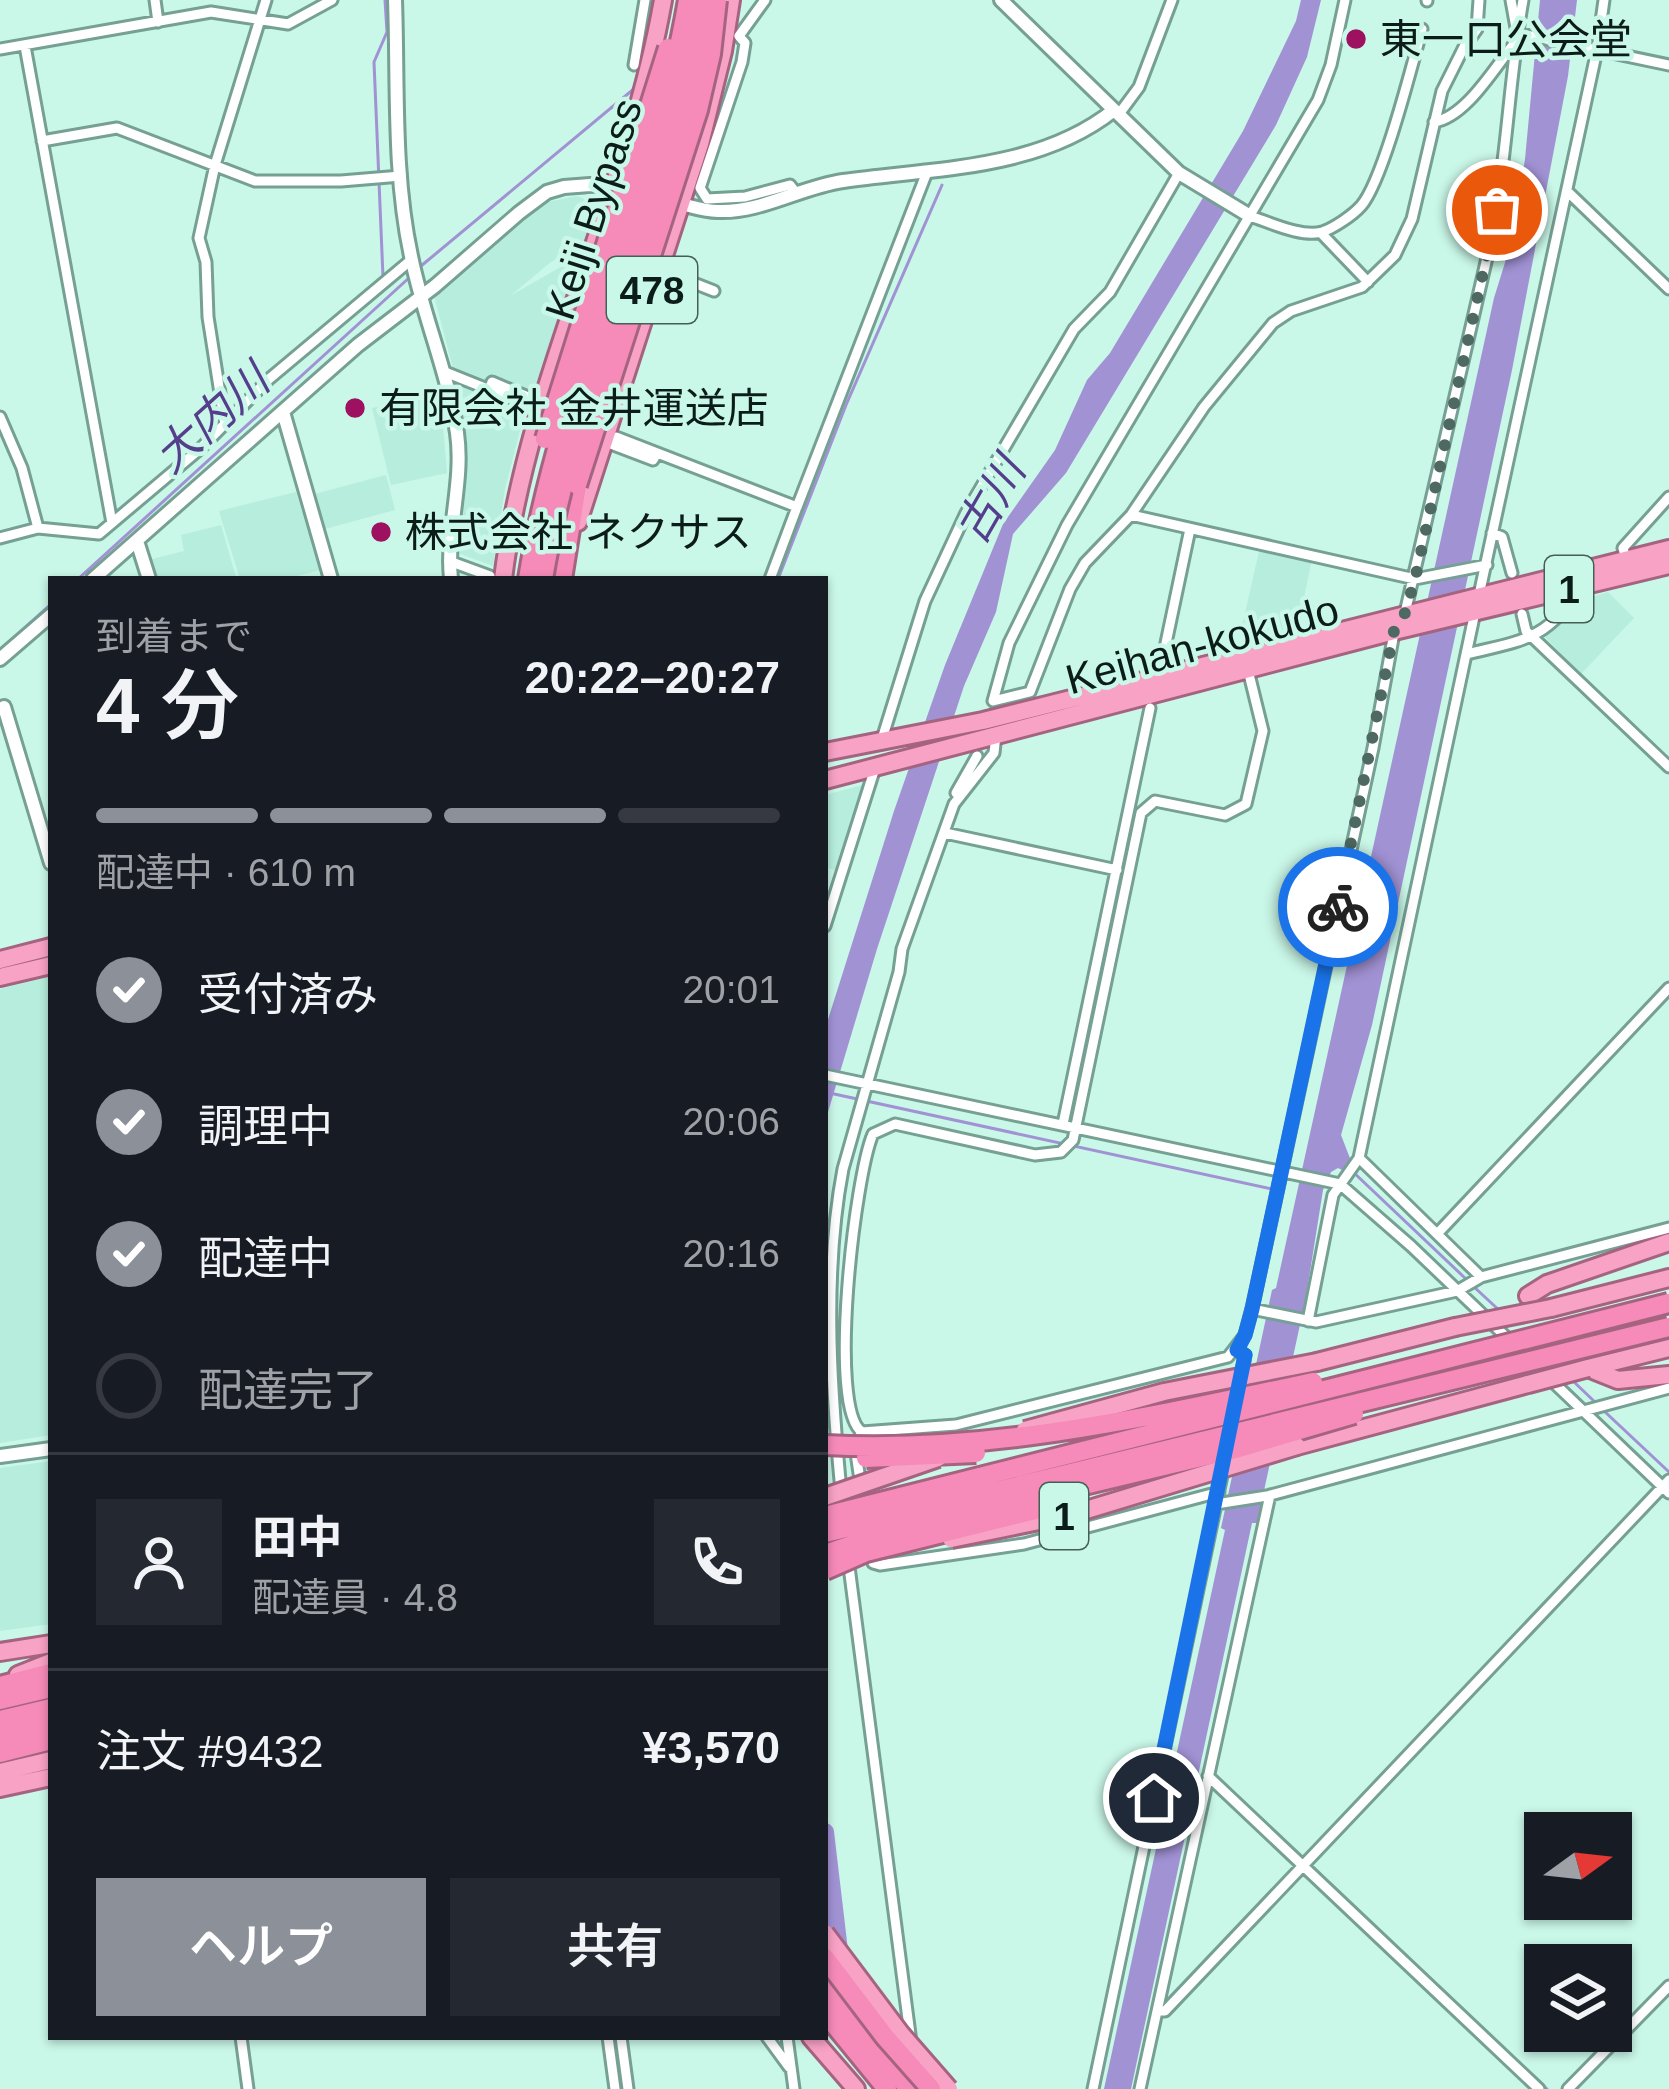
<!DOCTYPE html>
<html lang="ja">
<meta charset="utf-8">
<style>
:root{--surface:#171b24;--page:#242831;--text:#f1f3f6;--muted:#9ea1a6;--line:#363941;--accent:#8c9099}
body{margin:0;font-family:Helvetica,"Noto Sans JP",sans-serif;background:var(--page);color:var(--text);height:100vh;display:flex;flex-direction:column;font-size:45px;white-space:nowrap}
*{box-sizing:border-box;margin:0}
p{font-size:39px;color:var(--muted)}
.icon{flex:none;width:66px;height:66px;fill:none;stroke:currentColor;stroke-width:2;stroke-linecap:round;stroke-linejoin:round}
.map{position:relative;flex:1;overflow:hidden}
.drawer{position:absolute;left:48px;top:576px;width:780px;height:1464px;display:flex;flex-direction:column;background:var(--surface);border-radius:0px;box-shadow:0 3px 9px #0004}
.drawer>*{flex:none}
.needle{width:78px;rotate:75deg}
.tools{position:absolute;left:1524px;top:1812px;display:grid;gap:24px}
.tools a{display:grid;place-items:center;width:108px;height:108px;border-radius:0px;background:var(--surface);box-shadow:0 3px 9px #0004;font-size:60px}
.pin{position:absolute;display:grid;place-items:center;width:102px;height:102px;color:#fff;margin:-51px;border:6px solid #fff;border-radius:50%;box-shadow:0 3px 12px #0007}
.courier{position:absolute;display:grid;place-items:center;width:120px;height:120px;margin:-60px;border:9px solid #1a73e8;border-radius:50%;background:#fff;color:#222;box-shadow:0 3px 15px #0007}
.head em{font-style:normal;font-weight:600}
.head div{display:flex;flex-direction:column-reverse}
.head{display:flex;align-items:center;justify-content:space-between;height:204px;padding:0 48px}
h1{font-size:78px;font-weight:600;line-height:90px}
.bar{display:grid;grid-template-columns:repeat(4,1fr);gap:18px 12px;align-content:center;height:144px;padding:0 48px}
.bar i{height:15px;border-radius:9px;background:var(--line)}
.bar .on{background:var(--accent)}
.bar p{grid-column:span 4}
.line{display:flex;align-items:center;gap:30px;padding:0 48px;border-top:3px solid var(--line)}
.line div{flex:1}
.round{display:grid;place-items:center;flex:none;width:126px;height:126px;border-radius:0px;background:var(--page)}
ol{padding:0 48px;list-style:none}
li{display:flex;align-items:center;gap:36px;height:132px}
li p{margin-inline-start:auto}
li .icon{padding:12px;border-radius:50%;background:var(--accent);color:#fff;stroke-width:4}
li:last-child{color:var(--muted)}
li i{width:66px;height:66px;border:6px solid var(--line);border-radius:50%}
.cta{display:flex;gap:24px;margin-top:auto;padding:24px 48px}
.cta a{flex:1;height:138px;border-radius:0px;background:var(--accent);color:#fff;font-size:48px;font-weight:600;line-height:138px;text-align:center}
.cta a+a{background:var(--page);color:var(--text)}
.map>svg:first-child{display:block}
.built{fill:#b7eddc}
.water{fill:#a192d4}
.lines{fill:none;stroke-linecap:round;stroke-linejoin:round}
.stream{stroke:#a192d4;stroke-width:3}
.river{stroke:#a192d4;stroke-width:18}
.minor-casing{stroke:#75a093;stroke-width:15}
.tertiary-casing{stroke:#75a093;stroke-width:18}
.trunk-casing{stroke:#a46480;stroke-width:22}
.motorway-casing{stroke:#a46480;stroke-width:24}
.minor{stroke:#fff;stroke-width:9}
.tertiary{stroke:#fff;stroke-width:12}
.trunk{stroke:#f8a2c6;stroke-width:16}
.motorway{stroke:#f68ab8;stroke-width:18}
.trunk-bridge-casing{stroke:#a46480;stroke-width:22;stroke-linecap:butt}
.motorway-bridge-casing{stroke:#a46480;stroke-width:24;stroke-linecap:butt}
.trunk-bridge{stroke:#f8a2c6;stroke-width:16}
.motorway-bridge{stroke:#f68ab8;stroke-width:18}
.done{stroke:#4e6961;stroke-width:12;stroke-dasharray:0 21.6}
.route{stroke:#1a73e8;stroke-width:15}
.poi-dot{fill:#9d1160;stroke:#c9f7e8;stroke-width:4.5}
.labels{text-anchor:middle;stroke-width:9;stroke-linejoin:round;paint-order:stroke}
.shield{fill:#c9f7e8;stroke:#455e57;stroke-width:3}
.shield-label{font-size:39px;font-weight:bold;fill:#0c1d19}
.poi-label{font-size:42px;fill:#0c1d19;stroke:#c9f7e8;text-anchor:start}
.street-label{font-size:42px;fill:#0c1d19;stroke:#c9f7e8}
.water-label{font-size:45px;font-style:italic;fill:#553f8d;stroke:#c9f7e8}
</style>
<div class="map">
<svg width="1669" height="2089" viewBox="0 0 1669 2089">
<rect width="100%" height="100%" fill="#c9f7e8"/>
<!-- built -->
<path class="built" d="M 577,196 L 591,202 L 595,209 L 584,242 L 551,262 L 510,296 L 578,257 L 533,394 L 490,378 L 487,384 L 454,372 L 434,296 L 536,209 L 547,202 Z
M 455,379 L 526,407 L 505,489 L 493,566 L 455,552 L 467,453 Z
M 440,392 L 447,473 L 391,485 L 372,408 Z
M 386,475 L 395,510 L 321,530 L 311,495 Z
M 296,492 L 321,570 L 285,579 L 240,579 L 219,511 Z
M 221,525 L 236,577 L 154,579 L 148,560 L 184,551 L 181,535 Z
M 1260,547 L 1312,559 L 1298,627 L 1244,639 L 1245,632 L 1241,631 Z
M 1608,592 L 1634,618 L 1581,674 L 1543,635 L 1582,600 Z
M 866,784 L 838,871 L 825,867 L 825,795 Z
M 49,977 L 51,1435 L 0,1443 L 0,989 Z
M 51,1461 L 51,1624 L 0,1631 L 0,1468 Z"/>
<!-- water -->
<path class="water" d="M 1301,0 L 1321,0 L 1307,57 L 1276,125 L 1066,473 L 1013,534 L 996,612 L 964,686 L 877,949 L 825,1122 L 825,1029 L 894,811 L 945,665 L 1003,524 L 1055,450 L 1087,380 L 1110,353 L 1243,131 L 1296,21 Z
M 1540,0 L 1577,0 L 1568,76 L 1512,370 L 1372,1025 L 1341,1135 L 1351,1161 L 1342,1170 L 1338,1168 L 1331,1172 L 1323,1190 L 1306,1297 L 1257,1523 L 1252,1523 L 1131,2089 L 1104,2089 L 1225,1530 L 1221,1528 L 1272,1290 L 1276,1288 L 1494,298 L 1512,240 L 1525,159 Z"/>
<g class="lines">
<!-- stream -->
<path class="stream" d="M 421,266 L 635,88
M 383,277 L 374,62 L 387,32 L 385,0
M 78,579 L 410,277
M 778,579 L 846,405 L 942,185
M 0,650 L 51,604
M 825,1092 L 1272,1189
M 1351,1170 L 1466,1279
M 1473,1286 L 1501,1312
M 1573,1381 L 1596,1403
M 1603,1410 L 1669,1472
M 1214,1774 L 1547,2089
M 613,2037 L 620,2089"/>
<!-- river -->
<path class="river" d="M 825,1832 L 840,1959"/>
<!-- minor casing -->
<g class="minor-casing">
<path id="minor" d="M 155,0 L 158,22
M 765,0 L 739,36 L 745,43 L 742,62 L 700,188 L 707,199 L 745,197 L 790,185 L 796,193
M 1511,0 L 1516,28
M 1427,1 L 1427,0
M 1517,33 L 1669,65
M 25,46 L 112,523
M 0,49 L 211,12 L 288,24 L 332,0
M 634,65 L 645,0
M 1119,114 L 1139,87 L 1172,0
M 1434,122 C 1466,117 1494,68 1514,44
M 42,141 L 117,128 L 255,181 L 341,181 L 401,176
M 1567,191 L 1669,289
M 1250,216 C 1269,222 1302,238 1322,232 C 1334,228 1353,215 1361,206 C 1383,181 1412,65 1422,29
M 1321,233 L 1368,282
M 658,269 L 714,291
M 445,372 L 530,406
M 489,390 L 492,382 L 540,402
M 0,417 L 22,468 L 38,528
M 225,425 L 208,317 L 206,262 L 199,238 L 215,165 L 266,0
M 616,437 L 797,507 L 770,579
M 603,441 L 653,460 L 657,453
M 797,507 L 927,172
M 1131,515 L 1415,579 L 1487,565
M 1492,533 L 1502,537 L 1512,573
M 0,538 L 38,528 L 99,534 L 201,448 L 269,379 L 411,260
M 1626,559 L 1623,548 L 1669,497
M 449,561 L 490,576
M 1479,595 L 1597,50 L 1604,0
M 1405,613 L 1492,236 C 1507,158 1509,78 1523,0
M 1522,614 L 1526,631 L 1669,767
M 1467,654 C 1524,640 1547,640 1581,587
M 1162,662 L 1190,529
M 1030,692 L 1070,589 L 1085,563 L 1131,515 L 1204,407 L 1273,323 L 1291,311 L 1362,287 L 1395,255 L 1412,219 L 1442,91 L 1464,47 L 1477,29 L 1479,0
M 1030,692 L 993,701 L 1009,643 L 1067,525 L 1318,100 L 1331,65 L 1345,0
M 882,739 L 925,601 L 966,513 L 1074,329 L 1110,292 L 1179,173
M 956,793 L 977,756
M 945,833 L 1117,870
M 825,926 L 875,768
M 825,1075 L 1340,1184 L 1411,1246 L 1669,1493
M 1063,1124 L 1150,708
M 1359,1158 L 1481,1277
M 1437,1234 L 1669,988
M 1252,1309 L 1316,1322 L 1457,1291 L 1481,1277 L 1669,1228
M 1308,1321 L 1333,1195 L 1359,1158 L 1475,612
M 1237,1350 L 1245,1355 L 1241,1379
M 862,1432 C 827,1408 855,1175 873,1134 L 895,1124 L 1035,1155 L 1061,1152 L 1073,1140 L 1141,813 L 1155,801 L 1225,815 L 1246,804 L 1263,731 L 1248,670
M 861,1487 L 855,1446 L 862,1432 L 956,1425 L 1228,1357 L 1245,1335 L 1252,1309 L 1373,748 L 1394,633
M 1216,1504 L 1267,1496 L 1669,1388
M 843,1512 C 832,1401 822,1279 843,1169 L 899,972 L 902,949 L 954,804 L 994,753 L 996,735
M 870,1551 L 873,1563 L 880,1565 L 1024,1544 L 1219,1492
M 848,1559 L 911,2042
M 1208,1776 L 1539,2089
M 1157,2011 L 1165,2011 L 1669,1480
M 241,2037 L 248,2089
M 608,2037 L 615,2089
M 621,2037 L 628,2089
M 767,2037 L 789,2067
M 787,2037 L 794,2089
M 1093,2089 L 1224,1466
M 1140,2089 L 1270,1495
M 1568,2089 L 1669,1986"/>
</g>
<!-- tertiary casing -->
<g class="tertiary-casing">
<path id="tertiary" d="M 395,0 C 398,84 393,173 411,256 C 423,316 448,372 457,433 C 464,482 446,530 451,579
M 1001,0 L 1179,173 L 1250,216
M 673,202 C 687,205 703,211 718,211 C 760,213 801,187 843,181 C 935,168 1039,170 1114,110
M 283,412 L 331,579
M 137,541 L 149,579
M 93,579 L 358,345 L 435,286 L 519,213 L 547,192 L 564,187 L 590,185 L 617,191
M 0,659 L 51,615
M 4,707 L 51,863
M 0,1456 L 51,1449"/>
</g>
<!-- trunk casing -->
<g class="trunk-casing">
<path id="trunk" d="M 578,522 L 700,144 L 723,51 L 731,0
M 503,579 C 528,378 628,198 663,0
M 825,752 L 983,721 L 1669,549
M 825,780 L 1394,631 L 1669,565
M 0,960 L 51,947
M 0,977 L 51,965
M 1528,1296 L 1547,1284 L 1669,1242
M 1551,1308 L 1669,1278
M 1317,1362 L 1455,1327
M 1588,1368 L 1618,1380 L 1669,1375
M 1588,1368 L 1669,1348
M 1297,1446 L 1528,1384
M 0,1652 L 51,1644
M 18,1675 L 51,1662
M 0,1772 L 51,1760
M 0,1788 L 51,1777
M 811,2037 L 856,2089"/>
</g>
<!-- motorway casing -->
<g class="motorway-casing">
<path id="motorway" d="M 562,579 L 577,485
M 0,1686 L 51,1673
M 0,1700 L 51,1688
M 0,1720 L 51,1708
M 0,1737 L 51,1724
M 0,1753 L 51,1740
M 825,1987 L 909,2089
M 825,2013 L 887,2089"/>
</g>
<!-- minor -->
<use href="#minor" class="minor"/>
<!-- tertiary -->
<use href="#tertiary" class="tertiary"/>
<!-- trunk -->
<use href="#trunk" class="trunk"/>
<!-- motorway -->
<use href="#motorway" class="motorway"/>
<!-- trunk-bridge casing -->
<g class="trunk-bridge-casing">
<path id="trunk-bridge" d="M 1455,1327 L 1551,1308
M 1528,1384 L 1588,1368
M 1025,1430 L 1164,1392 L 1317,1362
M 825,1497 L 938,1458
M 951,1539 L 1073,1514 L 1297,1446
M 825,1933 L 901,2034 L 949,2089"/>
</g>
<!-- motorway-bridge casing -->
<g class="motorway-bridge-casing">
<path id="motorway-bridge" d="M 545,439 L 668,48
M 577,485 L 698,110 L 711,54 L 717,0
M 528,579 C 560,380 654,199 688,0
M 543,579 C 576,380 672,199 705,0
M 825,1445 C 989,1454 1153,1416 1313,1382
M 866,1458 L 976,1453
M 825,1516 L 1669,1303
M 825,1533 L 1669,1327
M 825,1554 L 899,1529 L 1235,1449 L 1354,1414
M 825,1570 L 866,1552 L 1059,1504
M 825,1958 L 885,2037 L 931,2089"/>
</g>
<!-- trunk-bridge -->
<use href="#trunk-bridge" class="trunk-bridge"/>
<!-- motorway-bridge -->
<use href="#motorway-bridge" class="motorway-bridge"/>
</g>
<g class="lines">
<!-- done -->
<path class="done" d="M 1338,907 L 1394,631 L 1404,616 L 1415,579 L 1497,210"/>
<!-- route -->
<path class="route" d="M 1154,1798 L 1245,1355 L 1237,1350 L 1245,1335 L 1252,1309 L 1338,907"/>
</g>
<!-- markers -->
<g class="poi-dot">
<circle cx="1356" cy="39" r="12"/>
<circle cx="355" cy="408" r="12"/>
<circle cx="381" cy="532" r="12"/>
</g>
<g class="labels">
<!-- shield labels -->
<g class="shield">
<rect x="607" y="257" width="90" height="66" rx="9"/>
<rect x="1545" y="556" width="48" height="66" rx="9"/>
<rect x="1040" y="1483" width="48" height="66" rx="9"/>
</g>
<g class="shield-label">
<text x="652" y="304">478</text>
<text x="1569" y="603">1</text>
<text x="1064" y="1530">1</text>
</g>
<!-- poi labels -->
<g class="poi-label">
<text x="1380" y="54">東一口公会堂</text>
<text x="379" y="423">有限会社 金井運送店</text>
<text x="405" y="547">株式会社 ネクサス</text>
</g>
<!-- street labels -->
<g class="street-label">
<text transform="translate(593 209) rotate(-72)" y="15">Keiji Bypass</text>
<text transform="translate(1202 644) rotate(-15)" y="15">Keihan-kokudo</text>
</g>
<!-- water labels -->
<g class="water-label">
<text transform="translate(211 418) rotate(-42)" y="16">大内川</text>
<text transform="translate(990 500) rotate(-60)" y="16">古川</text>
</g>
</g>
</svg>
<div class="tools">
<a><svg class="needle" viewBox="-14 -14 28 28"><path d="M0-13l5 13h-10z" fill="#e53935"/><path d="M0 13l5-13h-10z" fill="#9ea1a6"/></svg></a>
<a><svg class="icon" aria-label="layers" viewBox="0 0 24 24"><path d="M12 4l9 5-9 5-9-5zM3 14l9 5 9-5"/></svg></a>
</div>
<div class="pin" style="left:1497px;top:210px;background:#ea580c"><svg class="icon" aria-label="bag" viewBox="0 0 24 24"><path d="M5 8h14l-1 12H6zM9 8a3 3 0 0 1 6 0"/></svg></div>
<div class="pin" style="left:1154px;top:1798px;background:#1f2937"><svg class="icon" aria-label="home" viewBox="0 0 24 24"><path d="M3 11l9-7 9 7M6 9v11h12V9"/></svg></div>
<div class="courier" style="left:1338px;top:907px"><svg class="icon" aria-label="bike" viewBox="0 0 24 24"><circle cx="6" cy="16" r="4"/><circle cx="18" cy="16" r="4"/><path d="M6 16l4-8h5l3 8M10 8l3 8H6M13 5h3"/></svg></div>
<section class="drawer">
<div class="head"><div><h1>4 分</h1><p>到着まで</p></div><em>20:22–20:27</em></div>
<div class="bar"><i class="on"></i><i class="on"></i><i class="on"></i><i></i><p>配達中 · 610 m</p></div>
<ol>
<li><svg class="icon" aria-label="check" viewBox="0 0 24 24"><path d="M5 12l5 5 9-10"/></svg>受付済み<p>20:01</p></li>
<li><svg class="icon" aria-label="check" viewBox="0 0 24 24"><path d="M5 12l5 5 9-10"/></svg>調理中<p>20:06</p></li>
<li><svg class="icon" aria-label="check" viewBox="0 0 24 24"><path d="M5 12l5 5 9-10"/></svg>配達中<p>20:16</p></li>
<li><i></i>配達完了</li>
</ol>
<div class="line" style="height:216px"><a class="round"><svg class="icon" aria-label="person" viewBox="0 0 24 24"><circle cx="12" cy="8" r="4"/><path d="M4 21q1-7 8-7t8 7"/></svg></a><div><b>田中</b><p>配達員 · 4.8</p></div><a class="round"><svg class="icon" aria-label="phone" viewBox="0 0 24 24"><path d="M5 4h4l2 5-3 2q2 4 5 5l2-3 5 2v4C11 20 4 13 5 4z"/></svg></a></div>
<div class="line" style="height:156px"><div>注文 #9432</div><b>¥3,570</b></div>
<div class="cta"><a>ヘルプ</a><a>共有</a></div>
</section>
</div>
